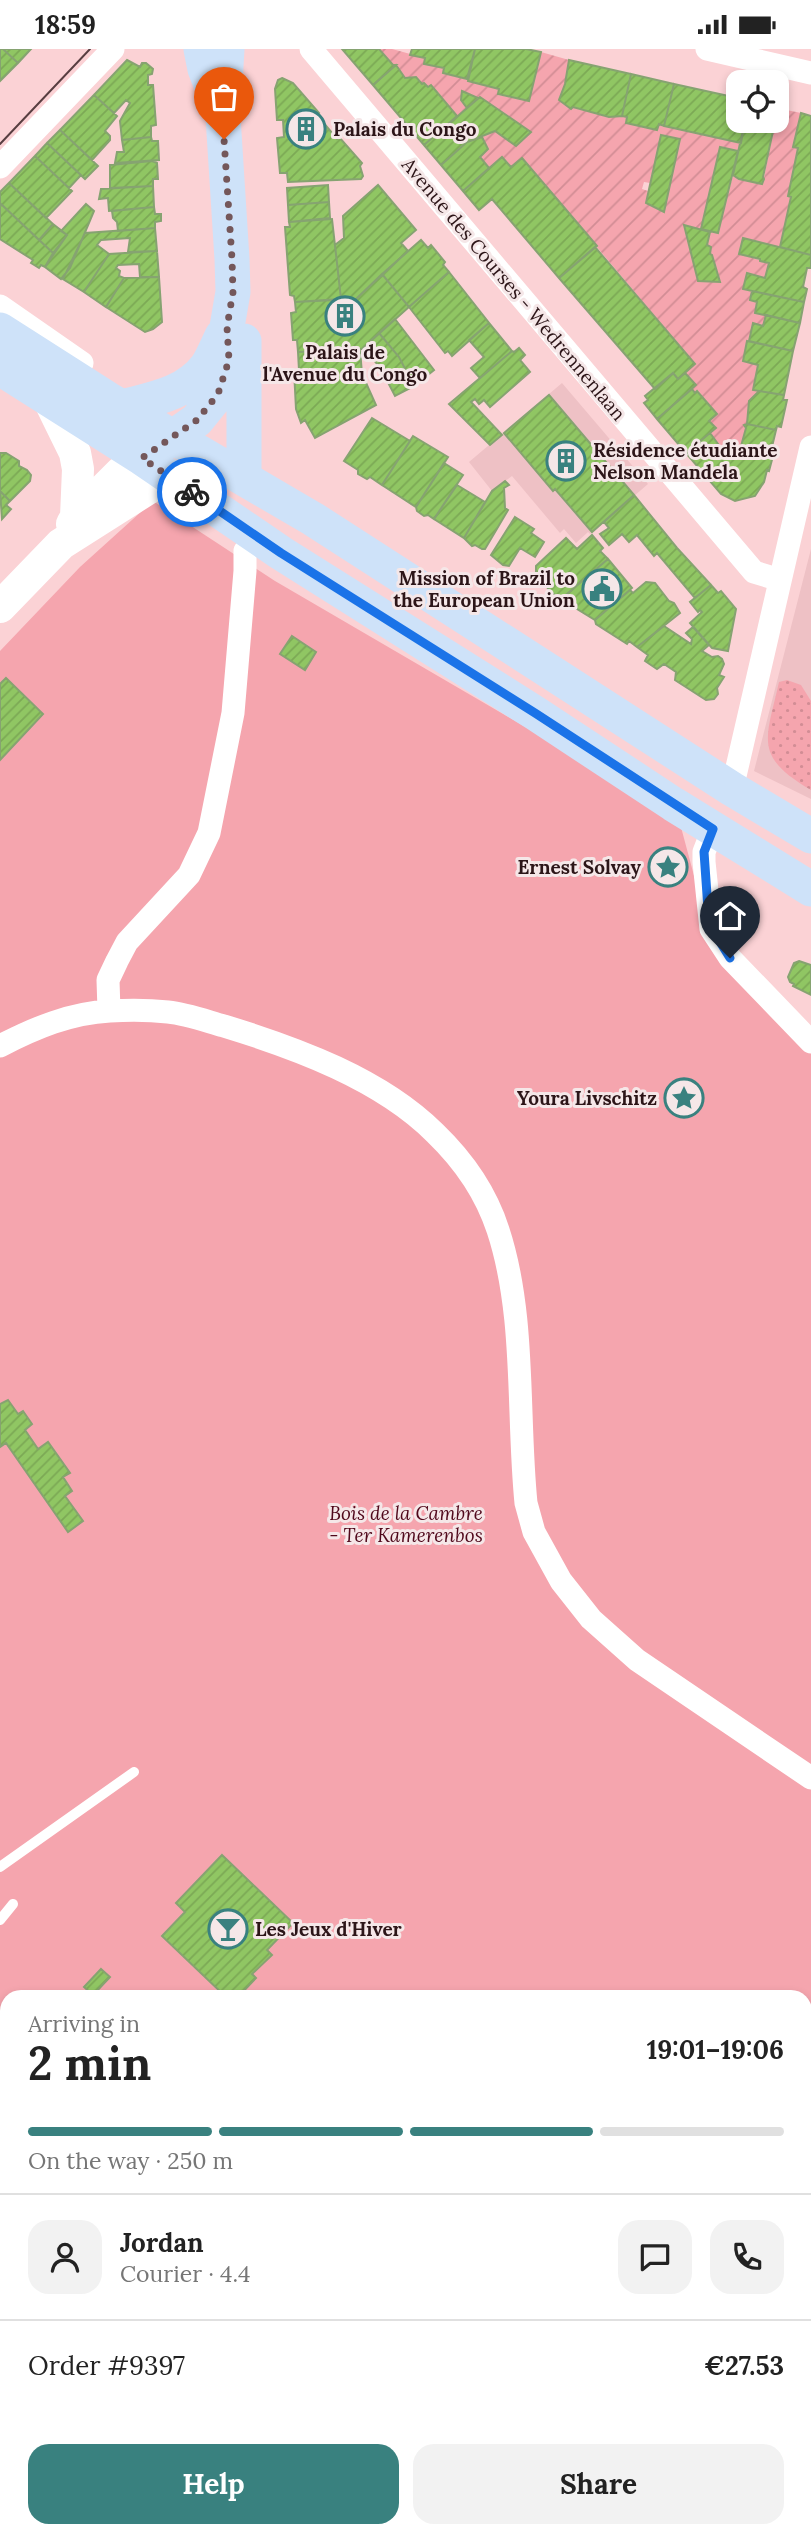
<!DOCTYPE html>
<meta charset="utf-8">
<style>
:root{--surface:#fff;--page:#f2f2f2;--text:#222;--muted:#767676;--line:#e0e0e0;--accent:#39817f}
body{margin:0;font-family:Lora,serif;background:var(--page);color:var(--text);height:100vh;display:flex;flex-direction:column;font-size:26px;white-space:nowrap}
*{box-sizing:border-box;margin:0}
p{font-size:23px;color:var(--muted)}
.icon{flex:none;width:38px;height:38px;fill:none;stroke:currentColor;stroke-width:2;stroke-linecap:round;stroke-linejoin:round}
.map{position:relative;flex:1;overflow:hidden}
.sheet{position:absolute;left:0px;top:1941px;width:812px;height:548px;display:flex;flex-direction:column;background:var(--surface);border-radius:21px 21px 0 0;box-shadow:0 4px 10px #0003}
.sheet>*{flex:none}
.fabs{position:absolute;left:726px;top:21px;display:grid;gap:14px}
.fabs a{display:grid;place-items:center;width:63px;height:63px;border-radius:14px;background:var(--surface);box-shadow:0 4px 10px #0003;font-size:35px}
.pin{position:absolute;display:grid;place-items:center;width:60px;height:60px;color:#fff;margin:-72px -30px;border-radius:50% 50% 50% 0;rotate:-45deg;box-shadow:0 0 7px #0007}
.pin .icon{rotate:45deg}
.courier{position:absolute;display:grid;place-items:center;width:70px;height:70px;margin:-35px;border:5px solid #1a73e8;border-radius:50%;background:#fff;color:#222;box-shadow:0 2px 9px #0007}
.summary em{font-style:normal;font-weight:800}
.summary div{display:flex;flex-direction:column-reverse}
.summary{display:flex;align-items:center;justify-content:space-between;height:119px;padding:0 28px}
h1{font-size:46px;font-weight:800;line-height:52px}
.bar{display:grid;grid-template-columns:repeat(4,1fr);gap:10px 7px;align-content:center;height:84px;padding:0 28px}
.bar i{height:9px;border-radius:5px;background:var(--line)}
.bar .selected{background:var(--accent)}
.bar p{grid-column:span 4}
.line{display:flex;align-items:center;gap:18px;padding:0 28px;border-top:2px solid var(--line)}
.line div{flex:1}
.round{display:grid;place-items:center;flex:none;width:74px;height:74px;border-radius:21px;background:var(--page)}
.button{display:flex;gap:14px;margin-top:auto;padding:14px 28px}
.button a{flex:1;height:80px;border-radius:21px;background:var(--accent);color:#fff;font-size:28px;font-weight:800;line-height:80px;text-align:center}
.button a+a{background:var(--page);color:var(--text)}
.status{display:flex;justify-content:space-between;align-items:center;height:49px;padding:0 35px;background:var(--surface);direction:ltr}
.status svg{height:19px;fill:currentColor}
.map>svg:first-child{display:block}
.built{fill:#eec1c5}
.grass{fill:url(#grass-dots)}
.park{fill:#f5a5ae;fill-rule:evenodd}
.garden{fill:url(#garden-furrows);fill-rule:evenodd}
.building{fill:url(#building-hatch);stroke:#86a371;stroke-width:2}
.lines{fill:none;stroke-linecap:round;stroke-linejoin:round}
.lane{stroke:#fff;stroke-width:10}
.street{stroke:#fff;stroke-width:23}
.secondary{stroke:#fff;stroke-width:32}
.primary{stroke:#cee2f9;stroke-width:35}
.tram{stroke:#583e41;stroke-width:2}
.done{stroke:#74575a;stroke-width:7;stroke-dasharray:0 12.6}
.route{stroke:#1a73e8;stroke-width:9}
.labels{text-anchor:middle;stroke-width:6;stroke-linejoin:round;paint-order:stroke}
.poi-label{font-size:19px;font-weight:bold;fill:#2c1518;stroke:#f5e7e8;text-anchor:start}
.street-label{font-size:19px;fill:#2c1518;stroke:#f5e7e8}
.park-label{font-size:19px;font-style:italic;fill:#50081b;stroke:#f5e7e8}
</style>
<div class="status"><b>18:59</b><svg viewBox="0 0 49 12"><path d="M0 12V9h3v3zM5 12V6h3v6zM10 12V3h3v9zM15 12V0h3v12zM26 1h20v11H26zM47 4h2v5h-2z"/></svg></div>
<div class="map">
<svg width="811" height="2487" viewBox="0 0 811 2487">
<defs>
<pattern id="grass-dots" width="8" height="8" patternUnits="userSpaceOnUse" patternTransform="scale(1.75)"><rect width="8" height="8" fill="#f5a5ae"/><path d="M2 2h.1M6 6h.1" fill="none" stroke="#d28d95" stroke-width="1.8" stroke-linecap="round"/></pattern>
<pattern id="garden-furrows" width="10" height="10" patternUnits="userSpaceOnUse" patternTransform="scale(1.75)"><rect width="10" height="10" fill="#f5a5ae"/><path d="M-1 1l2-2M0 10L10 0M9 11l2-2" fill="none" stroke="#d28d95"/></pattern>
<pattern id="building-hatch" width="6" height="6" patternUnits="userSpaceOnUse" patternTransform="scale(1.75)"><rect width="6" height="6" fill="#90c663"/><path d="M-1 1l2-2M0 6l6-6M5 7l2-2" fill="none" stroke="#7ca955"/></pattern>
</defs>
<rect width="100%" height="100%" fill="#fbd2d5"/>
<!-- built -->
<path class="built" d="M 562,334 L 648,435 L 590,485 L 588,483 L 576,494 L 564,480 L 560,484 L 512,427 L 492,442 L 469,413 Z
M 811,500 L 811,750 L 754,722 Z"/>
<!-- grass -->
<path class="grass" d="M 787,631 L 801,636 L 811,652 L 811,741 C 753,707 766,691 779,633 Z"/>
<!-- park -->
<path class="park" d="M 153,452 L 275,532 L 678,767 L 704,864 L 811,1002 L 811,2487 L 0,2487 L 0,602 L 80,518 ZM 7,1948 L 805,1948 L 805,2482 L 7,2482 Z"/>
<!-- garden -->
<path class="garden" d="M 379,0 L 392,0 L 425,9 L 424,15 L 444,19 L 443,24 L 499,40 L 498,46 L 529,52 L 541,3 L 569,11 L 565,35 L 559,51 L 571,59 L 573,58 L 627,68 L 627,74 L 657,81 L 659,75 L 740,94 L 738,102 L 720,98 L 701,180 L 684,176 L 699,232 L 720,233 L 712,206 L 710,205 L 711,198 L 707,196 L 710,183 L 718,183 L 733,126 L 740,130 L 763,134 L 773,82 L 770,79 L 772,72 L 777,72 L 777,59 L 801,64 L 793,98 L 798,99 L 788,147 L 791,148 L 780,198 L 743,190 L 740,205 L 769,214 L 765,229 L 747,225 L 743,239 L 752,242 L 750,251 L 757,253 L 755,264 L 766,266 L 763,277 L 753,275 L 743,312 L 758,316 L 753,340 L 759,342 L 749,352 L 747,375 L 744,376 L 746,379 L 738,408 L 729,410 L 710,384 L 716,379 L 709,372 L 717,365 L 698,342 L 695,344 L 692,340 L 695,336 L 685,324 L 695,315 L 522,109 L 511,118 L 502,108 L 489,119 L 480,108 L 488,100 L 482,88 L 495,82 L 516,96 L 531,83 L 480,48 L 474,49 L 462,43 L 461,51 L 467,59 L 457,67 L 431,36 L 428,38 L 424,34 L 422,35 L 416,28 L 405,29 L 396,16 L 393,16 ZM 661,86 L 680,90 L 664,163 L 646,154 L 648,142 L 642,140 L 644,133 L 650,134 Z"/>
<!-- building -->
<path class="building" d="M 0,0 L 3,0 L 18,14 L 0,32 Z
M 3,0 L 31,0 L 18,14 Z
M 342,0 L 379,0 L 393,16 L 396,16 L 373,36 Z
M 412,0 L 475,0 L 467,30 L 443,24 L 444,19 L 424,15 L 425,9 L 410,6 Z
M 475,0 L 526,0 L 541,3 L 529,52 L 498,45 L 499,40 L 468,32 Z
M 127,11 L 140,18 L 142,14 L 146,14 L 153,20 L 152,25 L 148,26 L 148,36 L 153,36 L 156,76 L 151,77 L 151,88 L 122,91 L 120,72 L 130,54 L 126,51 L 114,64 L 94,46 Z
M 569,11 L 631,25 L 622,67 L 609,68 L 573,58 L 571,60 L 559,51 L 565,35 Z
M 396,16 L 405,29 L 416,28 L 422,35 L 424,34 L 428,38 L 431,36 L 457,67 L 424,96 L 373,36 Z
M 631,25 L 674,35 L 664,77 L 659,75 L 657,81 L 626,74 L 627,68 L 622,67 Z
M 282,29 L 293,34 L 319,64 L 317,66 L 337,90 L 339,88 L 362,114 L 360,117 L 363,127 L 361,130 L 288,133 L 287,124 L 280,124 L 277,89 L 284,88 L 283,71 L 277,71 L 275,40 L 278,31 Z
M 674,35 L 738,49 L 738,72 L 745,72 L 741,94 L 664,77 Z
M 462,42 L 478,49 L 467,59 L 461,51 Z
M 94,46 L 117,67 L 105,82 L 110,87 L 110,91 L 92,111 L 60,81 Z
M 480,48 L 531,83 L 516,97 L 495,82 L 467,93 L 441,116 L 424,96 Z
M 801,64 L 811,67 L 811,206 L 780,198 L 791,148 L 788,147 L 798,99 L 793,98 Z
M 745,72 L 772,72 L 770,79 L 773,82 L 763,128 L 764,130 L 762,135 L 739,130 L 733,126 Z
M 60,81 L 98,117 L 85,130 L 47,94 Z
M 661,86 L 680,90 L 664,163 L 646,154 Z
M 151,88 L 152,92 L 158,92 L 159,111 L 115,114 L 117,103 L 124,103 L 122,91 Z
M 482,88 L 488,100 L 480,108 L 489,119 L 463,142 L 441,116 L 467,93 Z
M 47,94 L 81,126 L 69,139 L 35,107 Z
M 720,98 L 738,102 L 718,184 L 701,180 Z
M 35,107 L 72,142 L 46,169 L 9,134 Z
M 502,108 L 511,118 L 522,109 L 597,197 L 559,229 L 492,150 L 479,161 L 463,142 Z
M 152,112 L 157,114 L 158,130 L 153,130 L 153,137 L 110,139 L 110,116 Z
M 9,134 L 53,175 L 39,191 L 0,154 L 0,143 Z
M 328,136 L 329,153 L 288,156 L 287,139 Z
M 378,136 L 416,181 L 401,194 L 408,202 L 356,250 L 341,250 L 335,196 L 344,189 L 343,167 Z
M 153,137 L 154,158 L 109,162 L 108,149 L 99,150 L 101,140 Z
M 329,153 L 330,169 L 289,173 L 288,156 Z
M 0,154 L 53,204 L 45,218 L 41,216 L 39,219 L 31,214 L 33,211 L 0,190 Z
M 86,155 L 94,162 L 70,219 L 61,230 L 45,218 L 67,186 L 61,182 Z
M 154,158 L 155,165 L 161,165 L 161,172 L 155,173 L 155,179 L 118,182 L 117,173 L 113,169 L 112,162 Z
M 332,170 L 341,250 L 295,253 L 294,247 L 290,246 L 285,178 L 290,178 L 289,173 Z
M 53,175 L 67,186 L 53,204 L 39,191 Z
M 684,176 L 710,183 L 707,196 L 711,198 L 710,205 L 712,206 L 720,233 L 698,232 Z
M 155,179 L 157,202 L 128,203 L 130,189 L 101,191 L 97,196 L 109,205 L 84,243 L 63,230 L 85,184 Z
M 743,189 L 811,206 L 811,219 L 807,219 L 803,238 L 807,240 L 804,253 L 743,240 L 747,224 L 765,229 L 769,214 L 760,212 L 760,210 L 739,205 Z
M 421,191 L 428,199 L 431,196 L 445,213 L 443,216 L 449,223 L 409,258 L 382,225 Z
M 595,198 L 695,315 L 678,330 L 673,324 L 655,340 L 559,229 Z
M 157,202 L 159,228 L 140,228 L 139,215 L 118,216 L 116,219 L 120,222 L 119,227 L 124,229 L 106,258 L 84,243 L 109,205 Z
M 449,223 L 489,274 L 452,307 L 448,302 L 445,304 L 409,258 Z
M 382,225 L 409,258 L 362,300 L 298,303 L 297,291 L 293,291 L 291,264 L 296,263 L 295,253 L 356,250 Z
M 159,228 L 162,273 L 153,280 L 145,283 L 106,258 L 124,229 Z
M 752,242 L 804,253 L 800,274 L 755,264 L 757,253 L 750,251 Z
M 766,266 L 800,274 L 793,302 L 749,292 L 753,274 L 763,277 Z
M 395,270 L 434,321 L 414,337 L 399,308 L 379,284 Z
M 489,274 L 512,302 L 480,329 L 471,319 L 484,308 L 469,291 Z
M 379,284 L 399,308 L 414,337 L 395,347 L 380,318 L 363,299 Z
M 747,292 L 793,302 L 784,346 L 753,341 L 758,316 L 743,312 Z
M 519,299 L 525,306 L 520,311 L 530,323 L 490,358 L 484,351 L 479,355 L 475,350 L 471,353 L 502,386 L 490,396 L 449,355 L 512,302 L 514,303 Z
M 360,300 L 362,325 L 376,356 L 315,389 L 305,371 L 301,374 L 296,360 L 294,321 L 299,321 L 298,303 Z
M 673,324 L 678,330 L 685,324 L 696,336 L 657,370 L 644,354 L 648,351 L 645,347 Z
M 692,340 L 695,344 L 697,342 L 717,365 L 709,372 L 716,379 L 686,404 L 657,370 Z
M 759,342 L 784,346 L 783,351 L 787,351 L 781,378 L 777,377 L 776,381 L 747,375 L 749,352 Z
M 549,346 L 634,446 L 592,483 L 555,440 L 553,442 L 504,384 Z
M 372,369 L 410,392 L 382,436 L 370,428 L 367,430 L 358,425 L 358,421 L 344,412 Z
M 747,375 L 776,381 L 770,406 L 773,407 L 769,422 L 767,421 L 764,433 L 755,447 L 735,452 L 721,445 L 686,404 L 710,384 L 729,410 L 738,408 L 746,379 L 744,376 Z
M 413,387 L 448,408 L 416,458 L 382,436 Z
M 0,404 L 6,404 L 19,412 L 19,417 L 27,421 L 31,426 L 30,432 L 10,452 L 0,442 Z
M 444,414 L 463,426 L 434,470 L 428,466 L 424,467 L 417,462 L 416,458 Z
M 505,432 L 509,436 L 504,439 L 505,459 L 508,461 L 485,500 L 482,500 L 475,496 L 472,497 L 464,489 L 492,442 Z
M 457,436 L 485,453 L 464,489 L 434,470 Z
M 0,442 L 10,452 L 6,456 L 11,460 L 2,470 Z
M 634,446 L 677,499 L 711,536 L 695,549 L 657,504 L 654,507 L 637,486 L 629,493 L 622,485 L 609,496 L 600,485 L 609,479 L 604,473 Z
M 515,468 L 534,480 L 531,484 L 544,493 L 535,508 L 520,499 L 509,517 L 503,516 L 491,506 Z
M 592,486 L 603,499 L 600,502 L 608,510 L 561,550 L 551,543 L 536,525 L 536,517 L 566,489 L 577,500 Z
M 608,510 L 632,539 L 595,571 L 561,550 Z
M 646,533 L 655,534 L 669,552 L 674,554 L 680,564 L 637,598 L 629,592 L 627,595 L 596,575 L 595,571 L 630,541 L 633,544 Z
M 711,536 L 718,544 L 721,542 L 736,560 L 728,602 L 712,599 L 690,574 L 702,563 L 700,561 L 698,563 L 690,553 Z
M 664,577 L 691,595 L 692,590 L 686,584 L 693,578 L 709,596 L 702,602 L 712,608 L 718,607 L 722,610 L 724,615 L 719,626 L 724,628 L 717,639 L 718,645 L 714,650 L 706,651 L 675,631 L 676,623 L 664,615 L 657,620 L 645,612 L 648,606 L 637,598 Z
M 292,587 L 316,603 L 305,621 L 280,605 Z
M 6,629 L 43,665 L 0,711 L 0,635 Z
M 799,912 L 811,916 L 811,946 L 793,937 L 794,935 L 790,933 L 788,928 L 794,914 Z
M 8,1351 L 18,1365 L 23,1362 L 32,1375 L 25,1381 L 38,1400 L 48,1393 L 70,1424 L 63,1428 L 72,1442 L 65,1447 L 83,1472 L 68,1483 L 6,1394 L 0,1398 L 0,1355 Z
M 222,1806 L 293,1874 L 267,1901 L 272,1906 L 252,1925 L 256,1929 L 238,1948 L 226,1948 L 162,1887 L 185,1863 L 176,1854 Z
M 101,1920 L 110,1928 L 93,1946 L 84,1938 Z"/>
<g class="lines">
<!-- lane -->
<path class="lane" d="M 0,1818 L 134,1723
M 0,1871 L 13,1855"/>
<!-- street -->
<path class="street" d="M 311,0 L 754,523 L 780,531
M 707,0 L 811,24
M 0,118 L 113,0
M 0,257 L 82,314
M 732,740 L 811,398
M 713,780 L 704,803 L 704,813 L 711,880 L 730,909 L 811,993
M 109,962 L 108,931 L 117,912 L 127,893 L 189,826 L 209,784 L 233,664 L 245,522 L 245,502
M 0,997 C 35,979 70,964 110,962 C 129,961 149,961 168,963 C 187,965 206,972 224,977 C 296,999 381,1030 435,1084 C 463,1111 486,1144 498,1181 C 526,1266 517,1365 526,1454 L 534,1483 L 561,1532 L 591,1570 L 637,1611 L 811,1729"/>
<!-- secondary -->
<path class="secondary" d="M 49,351 L 75,404 L 78,420 L 76,468
M 72,475 L 76,468 L 121,423 L 142,409
M 0,558 L 61,495 L 168,427"/>
<!-- primary -->
<path class="primary" d="M 201,0 L 205,20 L 217,51
M 0,281 L 108,350 L 313,470 L 732,740 L 811,787
M 0,319 L 142,409 L 281,504 L 535,664 L 673,755 L 811,840
M 122,358 C 153,350 186,345 207,317 C 213,308 217,297 222,287
M 156,400 L 197,371 L 218,345 L 229,311 L 227,278 L 233,243 L 232,210 L 223,68 L 227,0
M 244,428 L 244,292"/>
<!-- tram -->
<path class="tram" d="M 0,95 L 90,0"/>
</g>
<g class="lines">
<!-- done -->
<path class="done" d="M 192,443 L 142,409 L 197,371 L 218,345 L 229,311 L 227,278 L 233,243 L 232,210 L 224,90"/>
<!-- route -->
<path class="route" d="M 192,443 L 281,504 L 535,664 L 713,780 L 704,803 L 708,860 L 712,880 L 730,909"/>
</g>
<!-- icons -->
<defs>
<g id="building-ring" transform="scale(2.0125)"><circle r="9.5" fill="#f5e7e8" stroke="#39817f" stroke-width="1.5"/><path d="M-4-6H4V6H1V3H-1V6H-4ZM-2.5-4.3h1.7v1.8h-1.7ZM.8-4.3h1.7v1.8H.8ZM-2.5-1h1.7V.8h-1.7ZM.8-1h1.7V.8H.8Z" fill="#39817f"/></g>
<g id="civic-ring" transform="scale(2.0125)"><circle r="9.5" fill="#f5e7e8" stroke="#39817f" stroke-width="1.5"/><path d="M-.6-6.5H3V-4.5H.6V-3L4-1V1h2V6H-6V1h2V-1L-.6-3ZM-1.2 2.5V6h2.4V2.5Z" fill="#39817f"/></g>
<g id="sight-ring" transform="scale(2.0125)"><circle r="9.5" fill="#f5e7e8" stroke="#39817f" stroke-width="1.5"/><path d="M0-6L1.8-2.2L6-1.7L2.9 1.2L3.7 5.4L0 3.3L-3.7 5.4L-2.9 1.2L-6-1.7L-1.8-2.2Z" fill="#39817f"/></g>
<g id="bar-ring" transform="scale(2.0125)"><circle r="9.5" fill="#f5e7e8" stroke="#39817f" stroke-width="1.5"/><path d="M-6-5H6L.8 .8V4.5H3.5V6h-7V4.5H-.8V.8Z" fill="#39817f"/></g>
</defs>
<g fill-rule="evenodd">
<use href="#building-ring" x="306" y="80"/>
<use href="#building-ring" x="345" y="267"/>
<use href="#building-ring" x="566" y="412"/>
<use href="#civic-ring" x="602" y="540"/>
<use href="#sight-ring" x="668" y="818"/>
<use href="#sight-ring" x="684" y="1049"/>
<use href="#bar-ring" x="228" y="1880"/>
</g>
<g class="labels">
<!-- poi labels -->
<g class="poi-label">
<text x="333" y="87">Palais du Congo</text>
<text x="345" y="310" text-anchor="middle">Palais de<tspan x="345" dy="22">l'Avenue du Congo</tspan></text>
<text x="593" y="408">Résidence étudiante<tspan x="593" dy="22">Nelson Mandela</tspan></text>
<text x="575" y="536" text-anchor="end">Mission of Brazil to<tspan x="575" dy="22">the European Union</tspan></text>
<text x="641" y="825" text-anchor="end">Ernest Solvay</text>
<text x="657" y="1056" text-anchor="end">Youra Livschitz</text>
<text x="255" y="1887">Les Jeux d'Hiver</text>
</g>
<!-- street labels -->
<g class="street-label">
<text transform="translate(514 240) rotate(50)" y="7">Avenue des Courses - Wedrennenlaan</text>
</g>
<!-- park labels -->
<g class="park-label">
<text x="406" y="1471">Bois de la Cambre<tspan x="406" dy="22">- Ter Kamerenbos</tspan></text>
</g>
</g>
</svg>
<div class="fabs">
<a><svg class="icon" aria-label="locate" viewBox="0 0 24 24"><circle cx="12" cy="12" r="6"/><path d="M12 2v4M12 18v4M2 12h4M18 12h4"/></svg></a>
</div>
<div class="pin" style="left:224px;top:90px;background:#ea580c"><svg class="icon" aria-label="bag" viewBox="0 0 24 24"><path d="M5 8h14l-1 12H6zM9 8a3 3 0 0 1 6 0"/></svg></div>
<div class="pin" style="left:730px;top:909px;background:#1f2937"><svg class="icon" aria-label="home" viewBox="0 0 24 24"><path d="M3 11l9-7 9 7M6 9v11h12V9"/></svg></div>
<div class="courier" style="left:192px;top:443px"><svg class="icon" aria-label="bike" viewBox="0 0 24 24"><circle cx="6" cy="16" r="4"/><circle cx="18" cy="16" r="4"/><path d="M6 16l4-8h5l3 8M10 8l3 8H6M13 5h3"/></svg></div>
<section class="sheet">
<div class="summary"><div><h1>2 min</h1><p>Arriving in</p></div><em>19:01–19:06</em></div>
<div class="bar"><i class="selected"></i><i class="selected"></i><i class="selected"></i><i></i><p>On the way · 250 m</p></div>
<div class="line" style="height:126px"><a class="round"><svg class="icon" aria-label="person" viewBox="0 0 24 24"><circle cx="12" cy="8" r="4"/><path d="M4 21q1-7 8-7t8 7"/></svg></a><div><b>Jordan</b><p>Courier · 4.4</p></div><a class="round"><svg class="icon" aria-label="chat" viewBox="0 0 24 24"><path d="M4 5h16v11H9l-5 4z"/></svg></a><a class="round"><svg class="icon" aria-label="phone" viewBox="0 0 24 24"><path d="M5 4h4l2 5-3 2q2 4 5 5l2-3 5 2v4C11 20 4 13 5 4z"/></svg></a></div>
<div class="line" style="height:91px"><div>Order #9397</div><b>€27.53</b></div>
<div class="button"><a>Help</a><a>Share</a></div>
</section>
</div>
